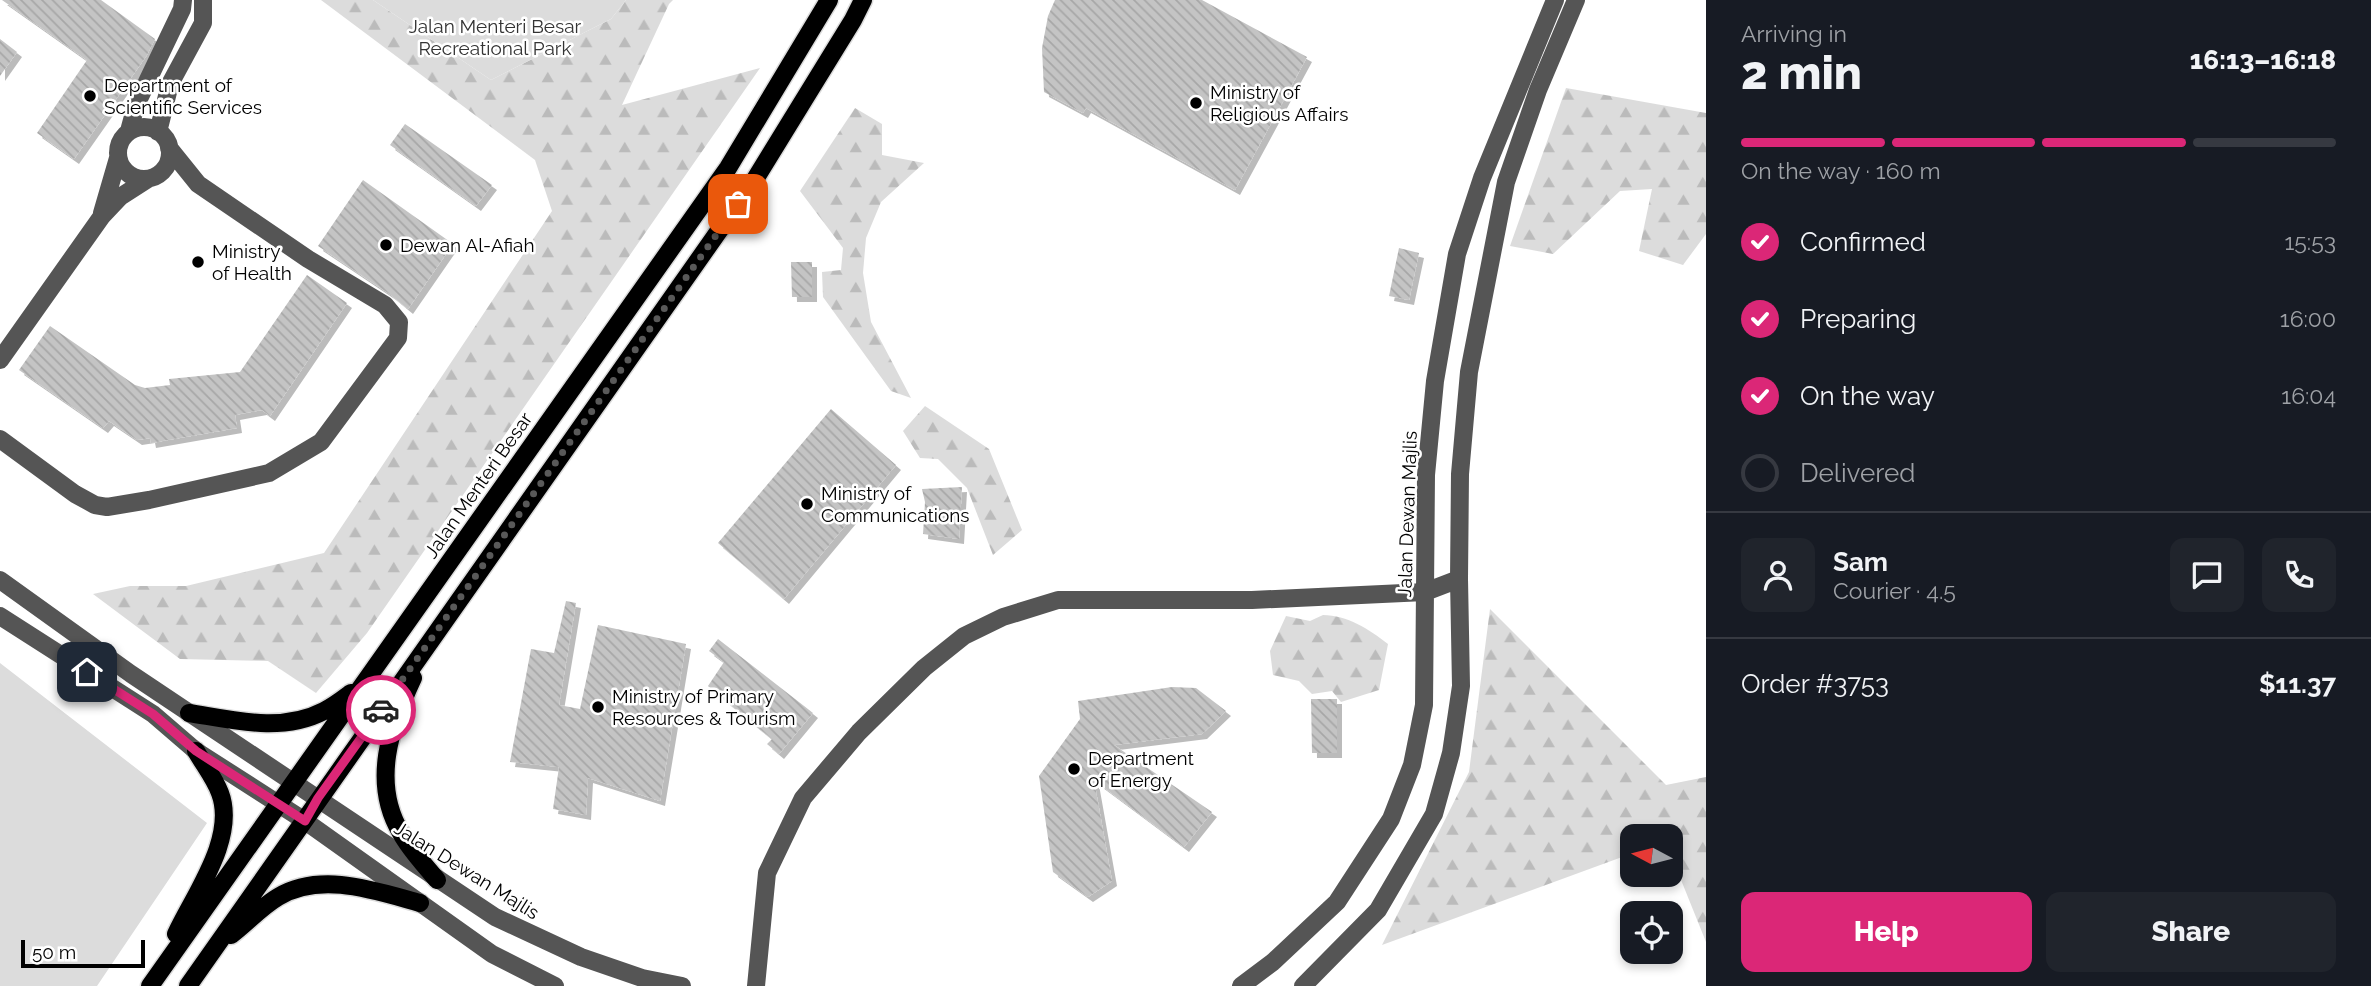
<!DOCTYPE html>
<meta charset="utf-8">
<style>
:root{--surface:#171b24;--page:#20242c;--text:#f1f3f6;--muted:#9ea1a6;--line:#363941;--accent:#db2777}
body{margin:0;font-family:Raleway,sans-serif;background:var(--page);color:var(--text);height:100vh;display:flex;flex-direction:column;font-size:26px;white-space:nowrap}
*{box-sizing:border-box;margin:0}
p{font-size:23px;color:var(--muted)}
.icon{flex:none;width:38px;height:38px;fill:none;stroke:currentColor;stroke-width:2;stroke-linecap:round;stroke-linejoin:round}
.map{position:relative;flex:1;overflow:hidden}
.side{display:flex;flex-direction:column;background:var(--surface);width:665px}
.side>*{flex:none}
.needle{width:46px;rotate:277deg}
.buttons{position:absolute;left:1620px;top:824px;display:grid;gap:14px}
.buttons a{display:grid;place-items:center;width:63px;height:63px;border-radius:14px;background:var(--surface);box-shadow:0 4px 10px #0003;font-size:35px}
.scale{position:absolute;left:21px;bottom:18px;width:124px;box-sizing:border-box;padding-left:7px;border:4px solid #000;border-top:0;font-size:19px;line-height:24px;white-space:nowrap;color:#000;-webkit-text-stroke:5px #fff;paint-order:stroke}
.pin{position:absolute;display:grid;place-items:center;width:60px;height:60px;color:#fff;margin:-30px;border-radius:14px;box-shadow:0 4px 10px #0006}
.courier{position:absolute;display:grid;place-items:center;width:70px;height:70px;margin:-35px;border:5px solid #db2777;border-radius:50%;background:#fff;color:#222;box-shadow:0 2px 9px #0007}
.overview em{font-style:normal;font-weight:800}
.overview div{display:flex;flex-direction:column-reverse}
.overview{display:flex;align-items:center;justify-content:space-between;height:119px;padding:0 35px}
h1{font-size:46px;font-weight:800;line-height:52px}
.bar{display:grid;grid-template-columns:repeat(4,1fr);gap:10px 7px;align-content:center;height:84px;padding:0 35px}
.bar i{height:9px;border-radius:5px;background:var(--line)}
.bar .active{background:var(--accent)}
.bar p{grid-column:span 4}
.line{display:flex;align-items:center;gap:18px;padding:0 35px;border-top:2px solid var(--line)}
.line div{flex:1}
.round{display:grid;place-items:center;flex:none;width:74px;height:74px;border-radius:14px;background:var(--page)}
ol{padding:0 35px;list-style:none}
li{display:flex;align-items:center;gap:21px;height:77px}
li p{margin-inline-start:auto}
li .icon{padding:7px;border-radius:50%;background:var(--accent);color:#fff;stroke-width:4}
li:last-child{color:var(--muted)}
li i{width:38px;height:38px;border:4px solid var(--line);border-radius:50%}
.action{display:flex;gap:14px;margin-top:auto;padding:14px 35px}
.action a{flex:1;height:80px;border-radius:14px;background:var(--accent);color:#fff;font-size:28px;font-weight:800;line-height:80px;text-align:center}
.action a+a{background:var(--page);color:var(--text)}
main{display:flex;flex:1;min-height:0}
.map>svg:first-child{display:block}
.forest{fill:url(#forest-firs)}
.park{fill:#dcdcdc}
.building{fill:url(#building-back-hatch);filter:url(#shadow)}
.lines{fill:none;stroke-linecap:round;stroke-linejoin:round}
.major-casing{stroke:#dbdbdb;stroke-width:21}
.minor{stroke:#555;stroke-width:18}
.major{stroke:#000;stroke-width:18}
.done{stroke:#595959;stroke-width:7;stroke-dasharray:0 12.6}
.route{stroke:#db2777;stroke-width:9}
.poi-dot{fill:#000;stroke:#fff;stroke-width:2.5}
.labels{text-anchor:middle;stroke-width:5;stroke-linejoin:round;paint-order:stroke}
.park-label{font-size:19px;fill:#333;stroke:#fff}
.poi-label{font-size:19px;fill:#000;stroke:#fff;text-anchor:start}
.street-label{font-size:19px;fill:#000;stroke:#fff}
</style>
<main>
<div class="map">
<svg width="1706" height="986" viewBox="0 0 1706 986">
<defs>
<pattern id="forest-firs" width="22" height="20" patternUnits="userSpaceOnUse" patternTransform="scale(1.75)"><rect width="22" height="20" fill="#dcdcdc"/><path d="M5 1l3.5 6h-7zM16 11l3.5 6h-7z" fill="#bbb"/></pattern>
<pattern id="building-back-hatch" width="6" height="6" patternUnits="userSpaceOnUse" patternTransform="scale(1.75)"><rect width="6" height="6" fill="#c4c4c4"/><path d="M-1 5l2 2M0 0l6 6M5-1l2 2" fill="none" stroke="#a7a7a7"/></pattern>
<filter id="shadow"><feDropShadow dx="5" dy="5" stdDeviation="0" flood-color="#0004"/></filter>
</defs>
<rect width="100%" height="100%" fill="#fff"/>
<!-- forest -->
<path class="forest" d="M 321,0 L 373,0 L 491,80 L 611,19 L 626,0 L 673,0 L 669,4 L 622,105 L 760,68 L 367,633 L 316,693 L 268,661 L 180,659 L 93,594 L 130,586 L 186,586 L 324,553 L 552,211 L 535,160 Z
M 1566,88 L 1706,113 L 1706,234 L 1683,265 L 1639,251 L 1652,189 L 1620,191 L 1553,254 L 1510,246 Z
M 855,108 L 882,124 L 882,155 L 924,163 L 881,202 L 866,238 L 863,273 L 871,322 L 911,398 L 891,391 L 823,297 L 822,272 L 841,270 L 843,248 L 800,191 Z
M 925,406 L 989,449 L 1022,530 L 993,555 L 967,488 L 938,459 L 920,458 L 903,431 Z
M 1490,609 L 1666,785 L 1706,777 L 1706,942 L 1671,855 L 1671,836 L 1633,836 L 1633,853 L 1382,945 L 1469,772 Z
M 1323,615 C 1347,615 1369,629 1388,644 L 1379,690 L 1341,702 L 1332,691 L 1312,694 L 1299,681 L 1273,675 L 1270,651 L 1286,616 L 1310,621 Z"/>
<!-- park -->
<path class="park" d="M 373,0 L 626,0 L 611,19 L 491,80 Z
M 0,663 L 207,823 L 97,986 L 0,986 Z"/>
<!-- building -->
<path class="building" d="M 2,0 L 101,0 L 155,39 L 147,55 L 74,159 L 37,133 L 87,60 Z
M 1055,0 L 1202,0 L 1307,57 L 1235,190 L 1086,108 L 1083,113 L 1044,92 L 1042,48 L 1048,16 Z
M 0,39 L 17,52 L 0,76 Z
M 405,124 L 492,185 L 476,206 L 390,145 Z
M 363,180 L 453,244 L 408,309 L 391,295 L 318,246 Z
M 1399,248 L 1419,253 L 1409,300 L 1389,296 Z
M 791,262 L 812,262 L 812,297 L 792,297 Z
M 307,275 L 347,303 L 270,416 L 262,410 L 235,415 L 237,428 L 151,443 L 150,438 L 137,440 L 109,421 L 103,428 L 19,370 L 50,326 L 135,385 L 145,388 L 170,385 L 169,379 L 240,372 Z
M 831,409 L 896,465 L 784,599 L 718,543 Z
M 962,487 L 959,539 L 923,534 L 925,502 L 922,489 Z
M 566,601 L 576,603 L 559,705 L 580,709 L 598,625 L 686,644 L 660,801 L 588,778 L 586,815 L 553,809 L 559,767 L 510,762 L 531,649 L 554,653 Z
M 718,639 L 813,713 L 779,754 L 767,744 L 772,739 L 708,686 L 724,662 L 709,651 Z
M 1172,687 L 1196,688 L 1226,711 L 1202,734 L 1114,745 L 1212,812 L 1184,847 L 1094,780 L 1112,881 L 1088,897 L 1053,872 L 1039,776 L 1080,719 L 1078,701 Z
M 1311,699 L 1337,699 L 1337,753 L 1312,753 Z"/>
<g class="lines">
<!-- major casing -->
<g class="major-casing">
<path id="major" d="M 413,678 C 390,727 371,783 401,833 C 410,850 425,865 437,880
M 189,713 C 233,720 282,733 324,711 C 334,706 343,699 351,693
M 176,934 C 194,895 237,838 220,793 C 215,779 204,765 196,751
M 231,935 C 247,923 261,907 278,897 C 321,871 376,891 420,903
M 150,986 L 728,168 L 829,0
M 188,986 L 754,181 L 853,20 L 863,0"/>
</g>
<!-- minor -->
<path class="minor" d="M118 153a26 26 0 1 1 52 0a26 26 0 1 1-52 0Z
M 129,131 L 136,105 L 182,9 L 183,0
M 158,132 L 170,84 L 203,23 L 203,0
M 102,213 L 118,158
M 0,360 L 102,216 L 120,197 L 148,179
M 0,439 L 75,494 L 95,505 L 107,507 L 149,500 L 269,473 L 321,442 L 398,338 L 399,322 L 385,305 L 308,259 L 198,184 L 169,148
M 0,580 L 131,674 L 495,917 L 581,957 L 642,978 L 682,986
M 0,616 L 153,714 L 196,751 L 305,821 L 492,954 L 555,986
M 756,986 L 767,873 L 803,798 L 859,732 L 924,668 L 964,636 L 1003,617 L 1058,600 L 1252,600 L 1425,592 L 1459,579
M 1241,986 L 1273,962 L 1337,902 L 1391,819 L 1412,765 L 1424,705 L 1426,475 L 1435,381 L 1457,254 L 1482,178 L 1555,0
M 1303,986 L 1378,910 L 1434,814 L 1451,753 L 1461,686 L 1459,579 L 1460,474 L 1469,372 L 1506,182 L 1538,90 L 1576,0"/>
<!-- major -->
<use href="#major" class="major"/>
</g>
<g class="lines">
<!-- done -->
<path class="done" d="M 381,710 L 738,204"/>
<!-- route -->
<path class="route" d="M 87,672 L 153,714 L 196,751 L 305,821 L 318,798 L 381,710"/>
</g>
<!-- markers -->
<g class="poi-dot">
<circle cx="90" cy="96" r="7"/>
<circle cx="1196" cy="103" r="7"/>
<circle cx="386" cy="245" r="7"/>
<circle cx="198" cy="262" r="7"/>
<circle cx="807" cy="504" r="7"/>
<circle cx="598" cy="707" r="7"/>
<circle cx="1074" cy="769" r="7"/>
</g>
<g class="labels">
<!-- park labels -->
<g class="park-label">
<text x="495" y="33">Jalan Menteri Besar<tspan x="495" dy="22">Recreational Park</tspan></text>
</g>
<!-- poi labels -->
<g class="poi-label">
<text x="104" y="92">Department of<tspan x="104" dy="22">Scientific Services</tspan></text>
<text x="1210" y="99">Ministry of<tspan x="1210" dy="22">Religious Affairs</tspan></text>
<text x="400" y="252">Dewan Al-Afiah</text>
<text x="212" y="258">Ministry<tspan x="212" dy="22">of Health</tspan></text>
<text x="821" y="500">Ministry of<tspan x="821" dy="22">Communications</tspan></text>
<text x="612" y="703">Ministry of Primary<tspan x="612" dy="22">Resources &amp; Tourism</tspan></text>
<text x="1088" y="765">Department<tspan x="1088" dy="22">of Energy</tspan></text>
</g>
<!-- street labels -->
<g class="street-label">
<text transform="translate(478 485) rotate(-55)" y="7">Jalan Menteri Besar</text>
<text transform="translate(1407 514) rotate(-88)" y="7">Jalan Dewan Majlis</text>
<text transform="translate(467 870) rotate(32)" y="7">Jalan Dewan Majlis</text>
</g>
</g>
</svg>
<div class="buttons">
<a><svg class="needle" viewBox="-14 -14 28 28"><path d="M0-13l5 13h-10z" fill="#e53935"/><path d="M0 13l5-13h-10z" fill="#9ea1a6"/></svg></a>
<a><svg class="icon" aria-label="locate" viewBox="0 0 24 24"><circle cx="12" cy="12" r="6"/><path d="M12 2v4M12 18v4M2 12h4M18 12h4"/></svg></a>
</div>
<div class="scale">50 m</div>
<div class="pin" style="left:738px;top:204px;background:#ea580c"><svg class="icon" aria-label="bag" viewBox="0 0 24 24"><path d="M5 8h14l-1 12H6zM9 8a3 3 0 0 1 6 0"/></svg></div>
<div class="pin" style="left:87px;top:672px;background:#1f2937"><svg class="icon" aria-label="home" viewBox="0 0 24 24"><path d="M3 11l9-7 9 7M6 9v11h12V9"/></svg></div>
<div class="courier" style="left:381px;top:710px"><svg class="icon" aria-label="car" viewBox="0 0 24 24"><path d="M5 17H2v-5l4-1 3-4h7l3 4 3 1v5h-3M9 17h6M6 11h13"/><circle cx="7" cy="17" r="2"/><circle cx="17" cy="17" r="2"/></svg></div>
</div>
<section class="side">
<div class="overview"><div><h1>2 min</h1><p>Arriving in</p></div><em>16:13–16:18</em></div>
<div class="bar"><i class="active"></i><i class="active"></i><i class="active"></i><i></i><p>On the way · 160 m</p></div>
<ol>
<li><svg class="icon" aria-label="check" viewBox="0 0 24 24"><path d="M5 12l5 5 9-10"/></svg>Confirmed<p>15:53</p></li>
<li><svg class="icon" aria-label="check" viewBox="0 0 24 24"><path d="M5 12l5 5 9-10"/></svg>Preparing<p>16:00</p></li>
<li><svg class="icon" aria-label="check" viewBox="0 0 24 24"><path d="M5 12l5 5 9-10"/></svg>On the way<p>16:04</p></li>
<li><i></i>Delivered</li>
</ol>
<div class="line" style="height:126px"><a class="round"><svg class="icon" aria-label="person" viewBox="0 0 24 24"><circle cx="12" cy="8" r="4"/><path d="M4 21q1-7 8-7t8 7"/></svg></a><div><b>Sam</b><p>Courier · 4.5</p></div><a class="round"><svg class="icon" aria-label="chat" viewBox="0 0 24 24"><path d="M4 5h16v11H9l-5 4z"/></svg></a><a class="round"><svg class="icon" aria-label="phone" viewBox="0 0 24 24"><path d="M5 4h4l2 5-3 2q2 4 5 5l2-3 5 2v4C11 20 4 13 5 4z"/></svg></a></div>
<div class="line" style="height:91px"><div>Order #3753</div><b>$11.37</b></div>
<div class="action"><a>Help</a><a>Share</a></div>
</section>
</main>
